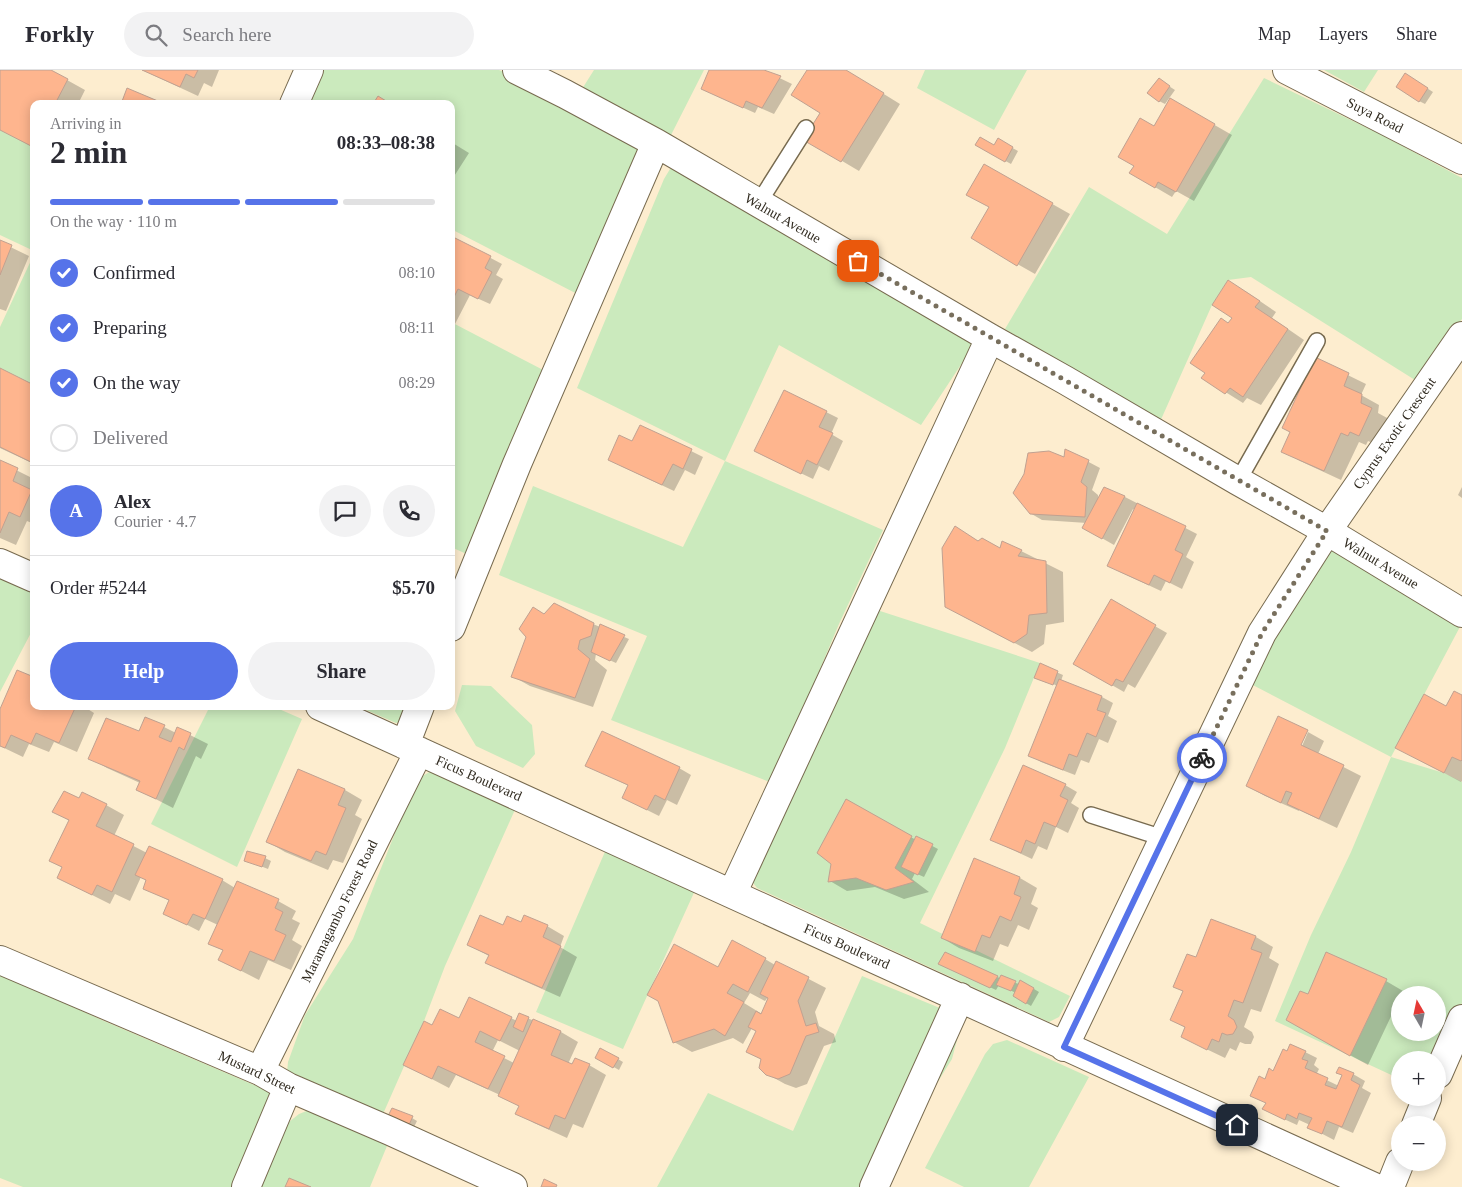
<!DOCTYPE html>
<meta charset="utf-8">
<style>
:root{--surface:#fff;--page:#f2f2f3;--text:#2b2b33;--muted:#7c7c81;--line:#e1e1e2;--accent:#5673e9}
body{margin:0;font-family:"Times New Roman",serif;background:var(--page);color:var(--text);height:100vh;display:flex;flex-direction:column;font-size:19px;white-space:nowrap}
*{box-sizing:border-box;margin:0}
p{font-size:16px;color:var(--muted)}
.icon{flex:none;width:28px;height:28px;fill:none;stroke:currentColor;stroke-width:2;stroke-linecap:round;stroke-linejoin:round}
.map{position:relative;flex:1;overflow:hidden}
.side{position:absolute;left:30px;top:30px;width:425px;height:610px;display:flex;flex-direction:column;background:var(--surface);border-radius:10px;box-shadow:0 2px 12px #0003}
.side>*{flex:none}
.needle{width:32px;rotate:351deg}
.fabs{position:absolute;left:1391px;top:916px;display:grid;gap:10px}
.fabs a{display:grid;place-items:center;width:55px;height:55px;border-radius:50%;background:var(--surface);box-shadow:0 2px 12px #0003;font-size:25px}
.pin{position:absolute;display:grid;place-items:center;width:42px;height:42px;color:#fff;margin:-21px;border-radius:10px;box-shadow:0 2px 8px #0006}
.courier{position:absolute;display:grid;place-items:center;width:50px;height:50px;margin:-25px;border:4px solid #5673e9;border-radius:50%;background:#fff;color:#222;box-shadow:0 1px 6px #0007}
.overview em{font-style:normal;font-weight:700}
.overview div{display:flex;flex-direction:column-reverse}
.overview{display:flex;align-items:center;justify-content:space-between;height:85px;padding:0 20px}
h1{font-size:32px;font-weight:700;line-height:38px}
.bar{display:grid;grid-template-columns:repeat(4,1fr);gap:8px 5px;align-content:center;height:60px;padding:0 20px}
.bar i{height:6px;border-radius:4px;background:var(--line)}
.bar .selected{background:var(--accent)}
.bar p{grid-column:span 4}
.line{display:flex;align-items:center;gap:12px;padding:0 20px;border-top:1px solid var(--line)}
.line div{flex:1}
.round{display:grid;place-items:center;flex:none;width:52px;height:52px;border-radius:26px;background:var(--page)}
ol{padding:0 20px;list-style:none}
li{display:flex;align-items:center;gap:15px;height:55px}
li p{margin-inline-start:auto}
li .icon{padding:5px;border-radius:50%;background:var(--accent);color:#fff;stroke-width:4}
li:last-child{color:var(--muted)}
li i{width:28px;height:28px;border:2px solid var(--line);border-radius:50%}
.button{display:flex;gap:10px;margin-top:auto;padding:10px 20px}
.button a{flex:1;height:58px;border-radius:30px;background:var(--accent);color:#fff;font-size:20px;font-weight:700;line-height:58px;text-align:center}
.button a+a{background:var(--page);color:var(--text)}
header{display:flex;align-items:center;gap:30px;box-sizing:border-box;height:70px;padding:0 25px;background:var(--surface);border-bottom:1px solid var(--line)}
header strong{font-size:24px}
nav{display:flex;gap:28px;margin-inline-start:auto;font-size:18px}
.search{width:350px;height:45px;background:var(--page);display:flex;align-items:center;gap:12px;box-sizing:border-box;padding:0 18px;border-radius:28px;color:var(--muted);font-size:19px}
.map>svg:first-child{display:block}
.green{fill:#cbeabd;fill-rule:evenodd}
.shadow{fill:#0003;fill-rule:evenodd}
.building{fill:#feb58e;stroke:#c0a191}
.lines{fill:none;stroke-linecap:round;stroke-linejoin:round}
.lane-casing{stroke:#776a4f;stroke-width:18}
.street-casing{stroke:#776a4f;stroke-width:30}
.lane{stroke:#fff;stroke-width:15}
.street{stroke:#fff;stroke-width:28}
.done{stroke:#786f5d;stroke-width:5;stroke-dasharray:0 9}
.route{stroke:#5673e9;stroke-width:6}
.labels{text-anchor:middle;stroke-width:4;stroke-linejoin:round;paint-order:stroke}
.street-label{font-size:14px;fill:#312b20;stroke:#fff}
</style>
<header>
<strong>Forkly</strong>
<div class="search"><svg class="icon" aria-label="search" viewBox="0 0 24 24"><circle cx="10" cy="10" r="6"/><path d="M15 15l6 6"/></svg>Search here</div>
<nav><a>Map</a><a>Layers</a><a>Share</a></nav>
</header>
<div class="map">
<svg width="1462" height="1117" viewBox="0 0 1462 1117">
<rect width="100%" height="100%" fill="#fdedcf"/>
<!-- green -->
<path class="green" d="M 321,0 L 499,0 L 514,6 L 649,79 L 583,227 L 451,159 L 451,34 L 306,34 Z
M 594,0 L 704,0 L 671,65 L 582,19 Z
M 925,0 L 1027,0 L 994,60 L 917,18 Z
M 1324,0 L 1378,0 L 1364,22 Z
M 1264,8 L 1384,66 L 1462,108 L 1462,249 L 1415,310 L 1251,207 L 1228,210 L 1212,235 L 1159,354 L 1005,259 L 1089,117 L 1167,164 Z
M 0,56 L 34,71 L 34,181 L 0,165 Z
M 670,99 L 684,99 L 974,275 L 921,355 L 779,275 L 725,391 L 883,460 L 839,554 L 772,713 L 611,650 L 647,566 L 499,505 L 533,416 L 683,477 L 725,391 L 577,318 L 664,109 Z
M 34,184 L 34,392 L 0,377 L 0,257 Z
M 451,252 L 549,303 L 471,486 L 451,477 Z
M 1333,479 L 1462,553 L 1391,687 L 1444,703 L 1462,712 L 1462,933 L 1431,990 L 1400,990 L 1400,1009 L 1275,951 L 1311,865 L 1351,782 L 1391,687 L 1247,612 L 1323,488 ZM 1400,925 L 1438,925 L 1438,962 L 1400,962 Z
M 0,507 L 34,523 L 34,557 L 0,622 Z
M 877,540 L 1040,593 L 1005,678 L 920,853 L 1070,926 L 1059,947 L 1049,952 L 757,818 L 748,806 Z
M 462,615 L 491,616 L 532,655 L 535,684 L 523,698 L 476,676 L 455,641 Z
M 210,636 L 272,636 L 302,649 L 237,797 L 151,754 Z
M 357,636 L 411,636 L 405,650 L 396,653 Z
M 436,698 L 518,733 L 445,896 L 424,951 L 383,1044 L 287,1003 L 288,992 L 305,945 L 353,869 L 416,710 Z
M 607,777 L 697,816 L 623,979 L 536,942 Z
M 0,904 L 104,951 L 278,1025 L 241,1117 L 23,1117 L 0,1108 Z
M 862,906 L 952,943 L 958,966 L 952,989 L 885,1097 L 875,1117 L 657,1117 L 708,1023 L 793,1061 Z
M 1007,970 L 1089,1007 L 1029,1117 L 964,1117 L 925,1098 L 985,984 L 993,974 Z
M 314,1038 L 387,1076 L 370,1117 L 261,1117 L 289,1052 L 299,1044 Z"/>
<!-- shadow -->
<path class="shadow" d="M 0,0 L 49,0 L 85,20 L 78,34 L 34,34 L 34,77 L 0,59 Z
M 142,0 L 219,0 L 212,17 L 204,13 L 198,26 Z
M 710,0 L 763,0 L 792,14 L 774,44 L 758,37 L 755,43 L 702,19 Z
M 808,0 L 845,0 L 900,34 L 859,101 L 805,69 L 822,42 Z
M 1411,8 L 1433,22 L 1425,34 L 1419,31 Z
M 1164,13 L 1175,20 L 1165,34 L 1159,31 Z
M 1171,30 L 1232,65 L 1194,131 L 1176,121 L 1172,127 L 1131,103 Z
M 998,70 L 1018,81 L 1011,94 L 976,75 L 995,77 Z
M 451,72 L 469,83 L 451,111 Z
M 985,96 L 1070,144 L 1035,204 L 972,168 L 990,137 Z
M 451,167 L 502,194 L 496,205 L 503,209 L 490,234 L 470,225 L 455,254 L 451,253 Z
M 0,172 L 29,186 L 6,241 L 0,239 Z
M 1245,221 L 1276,242 L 1272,248 L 1304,270 L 1261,335 L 1247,328 L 1243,333 L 1203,308 Z
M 1315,289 L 1366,314 L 1361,325 L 1379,335 L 1378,343 L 1389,349 L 1377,375 L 1368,371 L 1366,375 L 1359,372 L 1341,410 L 1300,391 L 1283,381 L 1291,362 Z
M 0,300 L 34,316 L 34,394 L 0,378 Z
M 826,342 L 838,348 L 831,364 L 843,371 L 829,401 L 819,396 L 813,409 L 767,387 Z
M 641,356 L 703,387 L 695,405 L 685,400 L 674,421 L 621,396 Z
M 1066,380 L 1100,398 L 1092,420 L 1098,425 L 1098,433 L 1105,419 L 1125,427 L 1197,464 L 1186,487 L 1194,492 L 1182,519 L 1166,511 L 1161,521 L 1120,502 L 1135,440 L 1133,439 L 1114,475 L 1084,458 L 1087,453 L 1042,450 L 1030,443 L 1064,389 Z
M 0,392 L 34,409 L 30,420 L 34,422 L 34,454 L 27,451 L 16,475 L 0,468 Z
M 1462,417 L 1462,428 L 1458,425 Z
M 955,458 L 979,472 L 1000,479 L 1021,481 L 1063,502 L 1064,552 L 1046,555 L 1044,574 L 1032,582 L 964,547 Z
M 1111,531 L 1167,563 L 1135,618 L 1128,614 L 1124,622 L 1075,594 Z
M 545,545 L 593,554 L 629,569 L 616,593 L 596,584 L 595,590 L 607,600 L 593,637 L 530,616 L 512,606 L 527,567 Z
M 1040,595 L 1063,605 L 1061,611 L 1102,627 L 1113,633 L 1108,646 L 1117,651 L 1108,673 L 1099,669 L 1089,693 L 1081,690 L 1075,705 L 1041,692 L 1030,685 L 1057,616 L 1048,611 L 1047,613 L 1035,608 Z
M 1462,627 L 1462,711 L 1461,712 L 1414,687 L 1447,638 Z
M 34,636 L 83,636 L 94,643 L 77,682 L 54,672 L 49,682 L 29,674 L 23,687 L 0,676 L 0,642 Z
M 164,657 L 176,663 L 178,659 L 208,674 L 201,689 L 196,686 L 173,738 L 138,720 L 140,713 L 107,698 L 90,688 L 140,663 Z
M 1308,662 L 1324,671 L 1318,684 L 1361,706 L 1337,758 L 1299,740 L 1299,741 L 1265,726 L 1247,716 L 1297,680 L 1300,681 Z
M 587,695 L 679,698 L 691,705 L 677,735 L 667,730 L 659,746 L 635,734 L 629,716 Z
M 298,701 L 345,720 L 362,730 L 355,745 L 362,749 L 343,793 L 333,790 L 328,800 L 285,782 L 268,772 Z
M 1065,715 L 1077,722 L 1071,733 L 1079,738 L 1068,763 L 1056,757 L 1047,780 L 1038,776 L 1032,789 L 992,770 Z
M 80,730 L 106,735 L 124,745 L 114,766 L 147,783 L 222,810 L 235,818 L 278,831 L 296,841 L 292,849 L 300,853 L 292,870 L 302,876 L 291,900 L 268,890 L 259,910 L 220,890 L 224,881 L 210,874 L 218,855 L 205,849 L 199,861 L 164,843 L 170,831 L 144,818 L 147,811 L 141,807 L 130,831 L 115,824 L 110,834 L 58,808 L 63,798 L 50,791 L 70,751 L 54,742 Z
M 847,731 L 916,770 L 917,768 L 938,779 L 924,807 L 915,803 L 912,809 L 929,822 L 904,829 L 875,817 L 847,821 L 830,811 Z
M 265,788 L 271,791 L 268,799 L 245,790 Z
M 975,789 L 1020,808 L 1037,818 L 1031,834 L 1038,838 L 1029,860 L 1018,855 L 1008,877 L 1000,874 L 993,891 L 959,878 L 942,868 Z
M 522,854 L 547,856 L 564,866 L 560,877 L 577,887 L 560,927 L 504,902 L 487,893 L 489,886 L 468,875 L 503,856 Z
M 1256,867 L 1273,877 L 1269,888 L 1279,894 L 1261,942 L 1251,939 L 1244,957 L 1252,962 L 1254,967 L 1251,974 L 1245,974 L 1240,972 L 1236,981 L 1230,978 L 1225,988 L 1200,976 L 1186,958 L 1172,950 L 1184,922 L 1175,917 L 1197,889 Z
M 765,889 L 775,895 L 776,892 L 826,918 L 815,942 L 819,956 L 834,964 L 836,972 L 824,976 L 807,1014 L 796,1018 L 785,1014 L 767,1004 L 762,990 L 748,982 L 758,961 L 752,958 L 743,974 L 733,968 L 692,982 L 674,972 L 718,899 ZM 750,923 L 765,931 L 768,927 L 770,928 L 762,944 L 744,933 Z
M 945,896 L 997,907 L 1019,914 L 1021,911 L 1039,922 L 1031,936 L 1014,926 L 1016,923 L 999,915 L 996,920 Z
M 1386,911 L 1403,921 L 1368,995 L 1305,960 L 1309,926 Z
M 520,945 L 561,962 L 578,972 L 568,994 L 589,995 L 606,1005 L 583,1058 L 573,1054 L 567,1068 L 534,1053 L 517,1043 L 520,1037 L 500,1025 L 456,1005 L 449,1018 L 405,995 L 433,957 L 460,950 L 511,948 L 517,951 ZM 498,970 L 520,981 L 514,993 L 492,982 Z
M 601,979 L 623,992 L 619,1000 L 596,987 Z
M 1287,982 L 1305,982 L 1317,988 L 1314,995 L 1319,999 L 1316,1005 L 1339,1016 L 1353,1004 L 1365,1011 L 1362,1018 L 1371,1023 L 1353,1063 L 1339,1057 L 1334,1070 L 1309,1057 L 1310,1055 L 1299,1050 L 1297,1055 L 1275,1045 L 1267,1033 L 1252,1025 L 1274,1002 Z
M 412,1048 L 417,1051 L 414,1057 L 395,1049 Z"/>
<!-- building -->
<path class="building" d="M 0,0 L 51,0 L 68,9 L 55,34 L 34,34 L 33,77 L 0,60 Z
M 142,0 L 198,0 L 194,8 L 186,4 L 180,17 Z
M 709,0 L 764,0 L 781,6 L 762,38 L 746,31 L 743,38 L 701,19 Z
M 807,0 L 846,0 L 884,23 L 841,92 L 803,70 L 820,43 L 791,25 Z
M 1405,3 L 1428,18 L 1419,32 L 1396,17 Z
M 1159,8 L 1170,16 L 1159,32 L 1147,23 Z
M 127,18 L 165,34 L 121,34 Z
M 378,26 L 391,34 L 373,34 Z
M 1170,28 L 1215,54 L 1176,122 L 1158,112 L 1155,118 L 1129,103 L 1134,96 L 1118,87 L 1140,48 L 1154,56 Z
M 980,67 L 994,75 L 998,68 L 1013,77 L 1005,92 L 975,75 Z
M 984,94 L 1053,133 L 1017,196 L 971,168 L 989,137 L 966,125 Z
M 451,166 L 491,186 L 485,198 L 492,202 L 478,229 L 458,219 L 451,233 Z
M 0,170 L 12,175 L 0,205 Z
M 1228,210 L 1260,231 L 1255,237 L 1288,259 L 1243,327 L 1230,318 L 1225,324 L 1201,308 L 1205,303 L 1190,293 L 1221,248 L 1228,253 L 1232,248 L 1212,235 Z
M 1315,287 L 1349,303 L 1344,316 L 1362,324 L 1361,333 L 1372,338 L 1359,366 L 1350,362 L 1348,366 L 1341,363 L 1324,401 L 1281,382 L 1290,362 L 1282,358 Z
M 0,298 L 34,315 L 33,393 L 0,377 Z
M 784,320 L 827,341 L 819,357 L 833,363 L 817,395 L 807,390 L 801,404 L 754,381 Z
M 640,355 L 692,379 L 683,399 L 673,394 L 662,415 L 608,390 L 619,365 L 632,371 Z
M 1065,379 L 1089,390 L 1081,412 L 1087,417 L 1085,447 L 1030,444 L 1013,423 L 1024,404 L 1028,383 L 1049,381 L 1064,387 Z
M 0,390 L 18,398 L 13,411 L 32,420 L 20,447 L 9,442 L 0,463 Z
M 1104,417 L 1125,426 L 1102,469 L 1082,458 Z
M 1137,433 L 1186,456 L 1175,480 L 1183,484 L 1170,513 L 1154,505 L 1149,515 L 1107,496 Z
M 955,456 L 978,471 L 982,468 L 1000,478 L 1002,471 L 1022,480 L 1018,486 L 1046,491 L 1047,543 L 1029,545 L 1027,564 L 1014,573 L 945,537 L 942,478 Z
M 1111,529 L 1156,555 L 1123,612 L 1116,609 L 1112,616 L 1073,594 Z
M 554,533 L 594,553 L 591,566 L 580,570 L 578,579 L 590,589 L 575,628 L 511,607 L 526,567 L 519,559 L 533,537 L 544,544 Z
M 600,554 L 625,565 L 610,591 L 591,582 Z
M 1040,593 L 1058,601 L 1053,615 L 1034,608 Z
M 17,600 L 34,607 L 34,636 L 76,636 L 59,673 L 36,663 L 31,674 L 11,665 L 5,678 L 0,676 L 0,639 Z
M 1059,609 L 1102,626 L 1097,640 L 1106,643 L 1096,667 L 1087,663 L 1077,687 L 1069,684 L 1063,700 L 1028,686 Z
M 1454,621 L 1462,625 L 1462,690 L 1461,691 L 1452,687 L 1444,703 L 1395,678 L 1424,624 L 1446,636 Z
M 1278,646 L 1308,660 L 1301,675 L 1344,695 L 1319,749 L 1287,734 L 1292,723 L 1286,721 L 1281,733 L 1246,716 Z
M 145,647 L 165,655 L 159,667 L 171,672 L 177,657 L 191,663 L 184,680 L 179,677 L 156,729 L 136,720 L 140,711 L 88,689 L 106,648 L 139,661 Z
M 602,661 L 680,697 L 665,730 L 655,725 L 647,740 L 622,728 L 628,715 L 585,696 Z
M 1023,695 L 1066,714 L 1060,726 L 1068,730 L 1056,757 L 1044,752 L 1035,774 L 1026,770 L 1021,783 L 990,770 Z
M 298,699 L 345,719 L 338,735 L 346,738 L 326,785 L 316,781 L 311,791 L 266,772 Z
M 64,721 L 79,728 L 82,722 L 107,734 L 96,756 L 134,774 L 112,822 L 97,815 L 92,825 L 57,808 L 62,797 L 49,791 L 69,750 L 52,742 Z
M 846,729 L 912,766 L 895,798 L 914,812 L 886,820 L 856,808 L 828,812 L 831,794 L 817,783 Z
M 916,766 L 933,774 L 918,805 L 901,797 Z
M 149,776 L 223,809 L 205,849 L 193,844 L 187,855 L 163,844 L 169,830 L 143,819 L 146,810 L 135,805 Z
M 247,781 L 266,786 L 262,797 L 244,791 Z
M 974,788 L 1020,807 L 1014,824 L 1021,827 L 1011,851 L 1000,846 L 990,868 L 982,865 L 975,882 L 941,868 Z
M 237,811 L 279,829 L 275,838 L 283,842 L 275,860 L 286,865 L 274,891 L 250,881 L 241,901 L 218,890 L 223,880 L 208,874 Z
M 480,845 L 503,855 L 507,846 L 521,852 L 524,845 L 548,855 L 543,867 L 561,876 L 542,918 L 485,893 L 489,885 L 467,875 Z
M 1211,849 L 1256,866 L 1251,879 L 1262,883 L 1243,933 L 1234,930 L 1228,946 L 1234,950 L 1237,957 L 1233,964 L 1227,965 L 1222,963 L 1219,972 L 1212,969 L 1207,980 L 1181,967 L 1185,957 L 1170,950 L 1183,921 L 1173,917 L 1187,884 L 1196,887 Z
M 732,870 L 766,888 L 748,922 L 733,914 L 727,923 L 744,932 L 725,966 L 714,959 L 673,973 L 658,931 L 647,925 L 674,874 L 718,897 Z
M 945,882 L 998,906 L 990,918 L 938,894 Z
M 1326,882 L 1387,909 L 1350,986 L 1286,950 L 1300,921 L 1308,924 Z
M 776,891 L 809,907 L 798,931 L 806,956 L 816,953 L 819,962 L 806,966 L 790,1004 L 778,1009 L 766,1005 L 759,998 L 761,989 L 746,982 L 756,961 L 748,957 L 756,941 L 761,944 L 768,928 L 760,924 Z
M 1001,905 L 1016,911 L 1011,921 L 996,915 Z
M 1020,910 L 1034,918 L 1026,934 L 1013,926 Z
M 469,927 L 512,947 L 500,971 L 480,961 L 475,972 L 505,986 L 488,1019 L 438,996 L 432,1009 L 403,995 L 424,951 L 432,955 L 440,939 L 459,948 Z
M 519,943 L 529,947 L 523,962 L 513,957 Z
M 533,949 L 561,961 L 551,985 L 572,994 L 575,988 L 590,994 L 565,1049 L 555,1045 L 549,1059 L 515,1044 L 519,1036 L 498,1026 Z
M 1290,974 L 1306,981 L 1302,989 L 1308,991 L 1305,998 L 1328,1008 L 1325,1015 L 1336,1019 L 1342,1005 L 1336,1003 L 1339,997 L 1354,1003 L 1351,1010 L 1360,1015 L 1342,1057 L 1327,1051 L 1322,1064 L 1307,1058 L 1312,1048 L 1299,1043 L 1297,1049 L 1287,1044 L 1285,1050 L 1262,1039 L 1266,1033 L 1250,1026 L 1259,1006 L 1265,1009 L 1269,998 L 1273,1001 L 1283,979 L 1287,981 Z
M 600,978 L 619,988 L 613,998 L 595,988 Z
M 392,1038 L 413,1046 L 409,1055 L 388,1046 Z
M 289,1108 L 311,1117 L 285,1117 Z
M 544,1109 L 557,1115 L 556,1117 L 541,1117 Z"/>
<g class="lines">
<!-- lane casing -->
<g class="lane-casing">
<path id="lane" d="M 758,134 L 806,58
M 1238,411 L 1317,271
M 1091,745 L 1163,768"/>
</g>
<!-- street casing -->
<g class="street-casing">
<path id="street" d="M 517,0 L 565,24 L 656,73 L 990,268 L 1065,310 L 1238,411 L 1327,461 L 1462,543
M 1287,0 L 1462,90
M 294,34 L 309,0
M 0,493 L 34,508
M 451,557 L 517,394 L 656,73
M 320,636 L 1374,1117
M 405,675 L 420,636
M 732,824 L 990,268
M 0,890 L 260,1001 L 288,1017 L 390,1061 L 513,1117
M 1064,977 L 1262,563 L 1327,461 L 1462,266
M 260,1001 L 419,681
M 1438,1004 L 1462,949
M 1416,1055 L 1427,1028
M 246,1117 L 288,1017
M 874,1117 L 960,927
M 1390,1117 L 1400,1092"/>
</g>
<!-- lane -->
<use href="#lane" class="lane"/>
<!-- street -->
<use href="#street" class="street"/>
</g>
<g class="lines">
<!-- done -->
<path class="done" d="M 858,191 L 1327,461 L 1262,563 L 1202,688"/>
<!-- route -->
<path class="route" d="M 1202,688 L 1064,977 L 1237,1055"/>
</g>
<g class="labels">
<!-- street labels -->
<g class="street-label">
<text transform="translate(1375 45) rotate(27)" y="5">Suya Road</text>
<text transform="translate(783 148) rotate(30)" y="5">Walnut Avenue</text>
<text transform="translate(1394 363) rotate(-55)" y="5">Cyprus Exotic Crescent</text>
<text transform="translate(1381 493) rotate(31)" y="5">Walnut Avenue</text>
<text transform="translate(479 708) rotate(24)" y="5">Ficus Boulevard</text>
<text transform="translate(339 841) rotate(-64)" y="5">Maramagambo Forest Road</text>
<text transform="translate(847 876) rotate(24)" y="5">Ficus Boulevard</text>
<text transform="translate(257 1002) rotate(25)" y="5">Mustard Street</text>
</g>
</g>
</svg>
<div class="fabs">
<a><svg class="needle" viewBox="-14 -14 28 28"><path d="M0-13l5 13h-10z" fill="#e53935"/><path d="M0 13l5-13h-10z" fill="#7c7c81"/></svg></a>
<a>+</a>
<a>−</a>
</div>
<div class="pin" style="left:858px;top:191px;background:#ea580c"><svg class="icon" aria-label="bag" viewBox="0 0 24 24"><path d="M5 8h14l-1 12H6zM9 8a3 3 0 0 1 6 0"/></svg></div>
<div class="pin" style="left:1237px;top:1055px;background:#1f2937"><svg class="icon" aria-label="home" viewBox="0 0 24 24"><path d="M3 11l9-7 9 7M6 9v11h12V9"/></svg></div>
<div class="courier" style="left:1202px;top:688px"><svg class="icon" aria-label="bike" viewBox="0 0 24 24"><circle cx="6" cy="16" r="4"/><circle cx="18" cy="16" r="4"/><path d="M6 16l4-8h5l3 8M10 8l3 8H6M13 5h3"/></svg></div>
<section class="side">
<div class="overview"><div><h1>2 min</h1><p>Arriving in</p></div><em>08:33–08:38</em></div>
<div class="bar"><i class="selected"></i><i class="selected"></i><i class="selected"></i><i></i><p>On the way · 110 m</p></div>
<ol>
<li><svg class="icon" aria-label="check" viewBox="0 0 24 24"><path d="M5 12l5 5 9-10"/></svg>Confirmed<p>08:10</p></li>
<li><svg class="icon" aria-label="check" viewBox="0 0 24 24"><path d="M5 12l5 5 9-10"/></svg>Preparing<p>08:11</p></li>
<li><svg class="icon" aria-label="check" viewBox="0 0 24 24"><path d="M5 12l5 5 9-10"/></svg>On the way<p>08:29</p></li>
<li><i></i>Delivered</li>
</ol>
<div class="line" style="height:90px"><b class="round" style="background:var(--accent);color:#fff">A</b><div><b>Alex</b><p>Courier · 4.7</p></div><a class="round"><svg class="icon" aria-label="chat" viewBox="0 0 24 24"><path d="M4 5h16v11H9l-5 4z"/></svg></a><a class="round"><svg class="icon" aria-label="phone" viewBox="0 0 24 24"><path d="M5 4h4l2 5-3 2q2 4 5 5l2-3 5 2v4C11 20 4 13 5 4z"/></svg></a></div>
<div class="line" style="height:65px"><div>Order #5244</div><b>$5.70</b></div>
<div class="button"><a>Help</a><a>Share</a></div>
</section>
</div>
